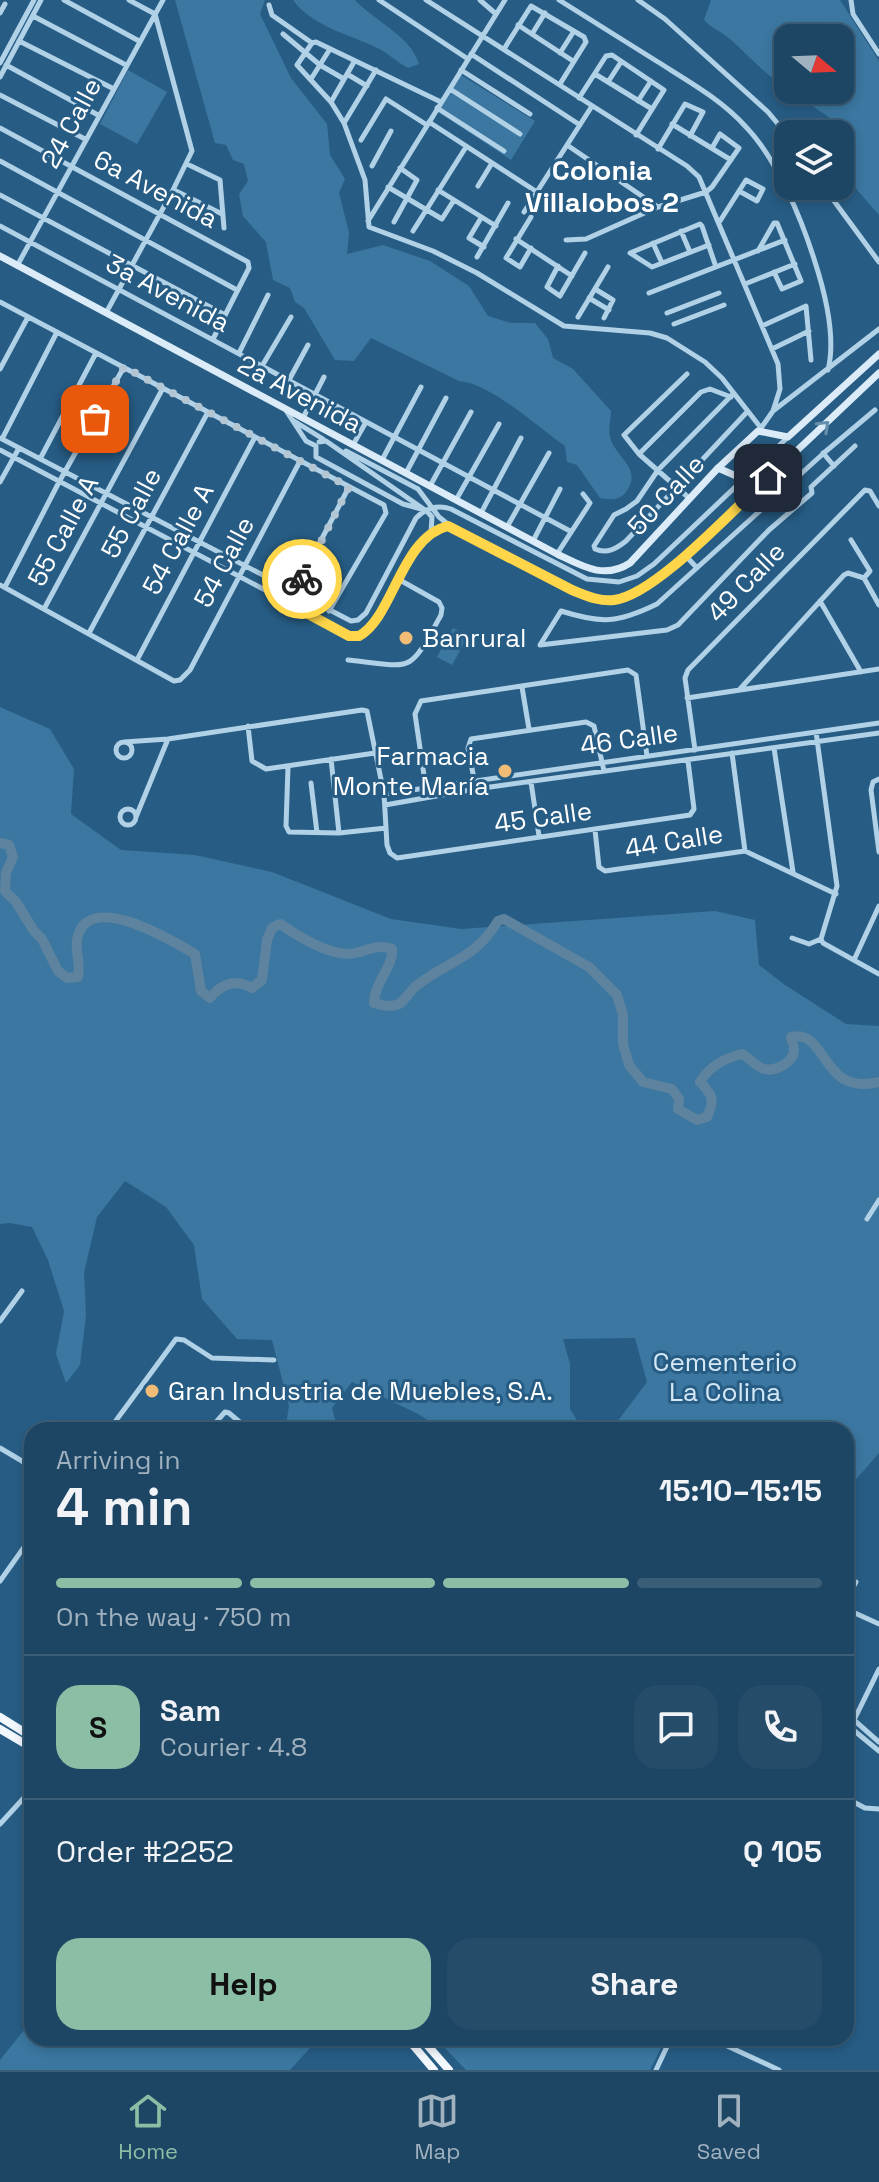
<!DOCTYPE html>
<meta charset="utf-8">
<style>
:root{--surface:#1d4664;--page:#254d6a;--text:#f1f3f6;--muted:#a0b1bf;--line:#3b5e78;--accent:#8abfa5}
body{margin:0;font-family:"Space Grotesk",sans-serif;background:var(--page);color:var(--text);height:100vh;display:flex;flex-direction:column;font-size:30px;white-space:nowrap}
*{box-sizing:border-box;margin:0}
p{font-size:26px;color:var(--muted)}
.icon{flex:none;width:44px;height:44px;fill:none;stroke:currentColor;stroke-width:2;stroke-linecap:round;stroke-linejoin:round}
.map{position:relative;flex:1;overflow:hidden}
.details{position:absolute;left:24px;top:1422px;width:830px;height:624px;display:flex;flex-direction:column;background:var(--surface);border-radius:24px;box-shadow:0 4px 12px #0003,0 0 0 2px var(--line)}
.details>*{flex:none}
.needle{width:52px;rotate:109deg}
.controls{position:absolute;left:774px;top:24px;display:grid;gap:16px}
.controls a{display:grid;place-items:center;width:80px;height:80px;border-radius:16px;background:var(--surface);box-shadow:0 4px 12px #0003,0 0 0 2px var(--line);font-size:40px}
.pin{position:absolute;display:grid;place-items:center;width:68px;height:68px;color:#fff;margin:-34px;border-radius:16px;box-shadow:0 4px 12px #0006}
.courier{position:absolute;display:grid;place-items:center;width:80px;height:80px;margin:-40px;border:6px solid #ffd54a;border-radius:50%;background:#fff;color:#222;box-shadow:0 2px 10px #0007}
.headline em{font-style:normal;font-weight:700}
.headline div{display:flex;flex-direction:column-reverse}
.headline{display:flex;align-items:center;justify-content:space-between;height:136px;padding:0 32px}
h1{font-size:52px;font-weight:700;line-height:60px}
.bar{display:grid;grid-template-columns:repeat(4,1fr);gap:12px 8px;align-content:center;height:96px;padding:0 32px}
.bar i{height:10px;border-radius:6px;background:var(--line)}
.bar .on{background:var(--accent)}
.bar p{grid-column:span 4}
.line{display:flex;align-items:center;gap:20px;padding:0 32px;border-top:2px solid var(--line)}
.line div{flex:1}
.round{display:grid;place-items:center;flex:none;width:84px;height:84px;border-radius:24px;background:var(--page)}
.cta{display:flex;gap:16px;margin-top:auto;padding:16px 32px}
.cta a{flex:1;height:92px;border-radius:24px;background:var(--accent);color:#111;font-size:32px;font-weight:700;line-height:92px;text-align:center}
.cta a+a{background:var(--page);color:var(--text)}
.menu{display:flex;justify-content:space-around;align-items:center;height:112px;border-top:2px solid var(--line);background:var(--surface);font-size:22px;color:var(--muted)}
.menu a{display:grid;justify-items:center;gap:4px}
.menu .on{color:var(--accent)}
.map>svg:first-child{display:block}
.green{fill:#3b77a1}
.lines{fill:none;stroke-linecap:round;stroke-linejoin:round}
.river{stroke:#5d839e;stroke-width:10}
.street{stroke:#b1d1e7;stroke-width:5}
.secondary{stroke:#dbebf7;stroke-width:7}
.primary{stroke:#f3f8fe;stroke-width:8}
.oneway{stroke:#668fad}
.done{stroke:#b3c6d4;stroke-width:8;stroke-dasharray:0 14.4}
.route{stroke:#ffd54a;stroke-width:10}
.poi-dot{fill:#f0bc76;stroke:#275d85;stroke-width:3}
.labels{text-anchor:middle;stroke-width:6;stroke-linejoin:round;paint-order:stroke}
.street-label{font-size:26px;fill:#fff;stroke:#275d85}
.poi-label{font-size:26px;fill:#fff;stroke:#275d85;text-anchor:start}
.park-label{font-size:26px;fill:#d4e8f6;stroke:#275d85}
.neighbourhood-label{font-size:28px;font-weight:bold;fill:#fff;stroke:#275d85}
</style>
<div class="map">
<svg width="879" height="2070" viewBox="0 0 879 2070">
<rect width="100%" height="100%" fill="#275d85"/>
<!-- green -->
<path class="green" d="M 175,0 L 265,0 L 260,14 L 291,78 L 327,124 L 330,155 L 345,179 L 339,193 L 349,233 L 347,254 L 383,245 L 430,261 L 469,286 L 488,316 L 511,323 L 535,323 L 548,339 L 553,358 L 573,369 L 611,411 C 611,418 608,430 610,437 C 615,457 641,467 628,489 C 621,501 612,500 600,498 L 577,465 L 567,462 L 565,446 C 536,426 492,384 459,381 L 371,338 L 354,361 L 335,360 L 304,308 L 295,302 L 290,288 L 273,280 L 266,242 L 243,216 L 239,194 L 248,181 L 244,164 L 233,160 L 226,145 L 215,143 Z
M 293,0 L 355,0 C 374,21 410,35 419,64 L 408,68 C 397,62 387,52 375,47 C 348,34 312,26 293,0 Z
M 711,0 L 840,0 L 879,61 L 879,215 C 853,184 840,177 840,134 L 834,134 L 830,118 L 789,90 L 840,90 L 840,38 L 788,38 L 788,90 C 766,75 749,56 730,39 C 721,31 712,29 704,20 Z
M 128,70 L 167,92 L 137,144 L 100,124 Z
M 461,75 L 535,121 L 511,160 L 438,112 Z
M 453,628 L 468,636 L 452,665 L 437,657 Z
M 0,707 L 50,729 L 74,769 L 71,814 L 121,850 L 195,855 L 272,872 L 391,919 L 461,929 L 715,911 L 755,920 L 759,965 L 785,985 L 846,1024 L 879,1026 L 879,1453 L 846,1491 L 846,1430 L 611,1430 L 647,1382 L 635,1338 L 563,1339 L 570,1364 L 570,1409 L 583,1430 L 443,1430 L 418,1414 L 352,1382 L 332,1408 L 338,1430 L 285,1430 L 289,1406 L 272,1340 L 237,1339 L 202,1299 L 194,1245 L 166,1207 L 125,1181 L 97,1217 L 84,1273 L 86,1315 L 80,1365 L 66,1383 L 56,1354 L 64,1311 L 48,1260 L 32,1227 L 10,1223 L 0,1224 Z
M 32,2020 L 32,2038 L 319,2038 L 290,2070 L 0,2070 L 0,2060 Z
M 435,2038 L 666,2038 L 650,2070 L 466,2070 Z"/>
<g class="lines">
<!-- river -->
<path class="river" d="M 0,843 L 9,845 L 13,857 L 6,873 L 5,891 L 16,902 L 34,931 L 42,939 L 58,971 L 67,978 L 78,977 C 81,964 75,952 77,940 C 86,888 171,940 195,954 L 201,991 L 210,998 C 221,984 235,978 252,988 L 262,980 L 267,940 L 272,928 L 280,924 C 298,936 326,954 349,954 C 364,953 376,943 392,949 C 394,966 374,983 374,1003 C 382,1005 391,1008 399,1004 C 405,1000 410,991 416,986 C 449,960 474,960 498,921 L 504,919 L 589,967 L 617,995 L 623,1015 L 623,1044 L 629,1065 L 643,1082 L 672,1089 L 679,1099 L 678,1109 L 697,1120 L 707,1117 C 715,1100 713,1095 700,1082 C 709,1067 725,1058 742,1054 C 750,1058 756,1067 764,1069 C 775,1072 794,1062 794,1050 C 794,1045 792,1041 791,1037 C 829,1029 819,1096 879,1082"/>
<!-- street -->
<path class="street" d="M 64,0 L 139,41
M 379,0 L 468,59
M 426,0 L 687,166 L 699,177 L 778,364 L 780,389 L 773,411
M 480,0 L 496,14
M 559,0 C 592,21 625,41 658,62 C 688,81 722,100 746,127 C 777,159 802,220 815,262 C 825,293 836,338 828,370
M 638,0 L 665,19 L 768,112 L 788,136
M 851,0 L 853,14 L 879,54
M 269,5 L 272,15 L 312,43 L 316,42 L 441,102
M 0,13 L 5,4
M 33,16 L 126,65
M 518,25 L 573,61
M 283,34 L 320,65 L 344,79
M 532,34 L 545,13
M 19,41 L 112,88
M 312,43 L 297,65 L 331,102 L 344,123 L 365,180 L 369,227 L 433,251 L 477,273 L 564,326 L 650,333 L 667,338 L 705,362 L 722,378 L 761,428
M 504,49 L 531,6 L 584,37 L 586,42 L 560,84
M 560,53 L 574,31
M 471,54 L 580,125
M 0,63 L 34,0
M 6,65 L 98,115
M 461,70 L 530,114
M 347,74 L 367,86
M 595,74 L 652,109
M 0,77 L 41,0
M 311,79 L 330,49
M 608,82 L 621,62
M 450,89 L 520,134
M 0,95 L 85,139
M 579,98 L 606,56 L 612,55 L 664,90 L 636,135
M 638,101 L 651,81
M 331,102 L 354,62
M 437,108 L 504,151
M 429,122 L 537,192
M 344,123 L 376,70
M 672,124 L 731,160
M 0,128 L 248,262 L 249,268 L 213,339
M 361,140 L 386,99 L 427,125
M 567,145 L 658,207
M 658,149 L 685,104 L 703,112 L 690,136
M 0,161 L 237,290
M 187,164 L 220,180 L 224,228
M 372,166 L 391,131
M 478,186 L 492,163
M 823,186 L 879,262
M 388,187 L 442,219 L 454,200
M 174,190 L 222,214
M 438,190 L 496,226
M 0,195 L 225,315
M 524,212 L 592,106
M 481,218 L 469,238 L 484,247
M 368,221 L 505,0
M 720,221 L 746,180 L 763,189 L 757,201 L 739,191
M 394,222 L 417,180 L 400,168
M 0,226 L 570,531
M 413,231 L 466,147
M 681,231 L 690,252
M 516,239 L 572,276
M 566,240 L 586,239 L 658,207 L 706,192 L 712,187 L 739,148 L 720,134 L 712,148
M 653,243 L 662,263
M 709,245 L 652,267 L 630,253 L 700,224 L 702,226 L 716,267
M 531,248 L 520,267 L 506,258 L 531,217
M 758,251 L 774,223 L 777,223 L 801,281 L 782,289 L 774,272
M 477,257 L 508,203
M 17,266 L 163,0
M 558,266 L 547,287 L 560,296 L 585,253
M 745,284 L 795,264
M 595,289 L 613,300 L 604,318
M 649,293 L 785,240
M 589,298 L 609,310
M 0,302 L 384,505 L 386,513 L 329,611
M 106,313 L 173,190 L 192,151 L 155,14 L 129,0
M 667,313 L 719,293
M 578,317 L 608,267
M 674,324 L 724,305
M 762,326 L 806,306 L 811,360
M 772,349 L 809,331
M 239,353 L 268,295
M 262,366 L 291,317
M 0,369 L 28,317
M 687,374 L 624,435 L 639,454 L 689,498
M 289,380 L 308,345
M 733,394 L 658,470 L 637,501 L 626,509 L 614,515 L 594,546 L 595,549 C 607,554 616,549 626,541 L 747,412
M 287,412 L 306,441 L 316,446 L 316,457 L 403,504 L 425,510 L 326,441 L 319,442
M 303,418 L 324,377
M 294,421 L 323,439
M 759,431 L 773,411 L 879,329
M 0,438 L 351,621 L 358,620 L 366,613 L 416,518 C 426,508 437,504 451,509 L 587,579 L 619,582 L 637,576 L 654,564 L 788,437
M 2,439 L 57,332
M 353,445 L 366,422
M 855,446 L 811,487 L 812,493 L 769,530 L 678,625 L 667,630 L 540,645 L 561,611 C 602,624 618,623 657,604 L 825,452 L 875,410
M 0,450 L 354,637 L 369,630 L 419,545 C 428,535 439,523 454,527 L 572,590 C 585,595 599,601 613,600 C 655,595 733,509 766,479
M 346,451 L 418,489 L 439,517 L 449,525
M 823,453 L 834,466
M 639,454 L 701,392 L 710,389 L 731,397
M 40,459 L 96,353
M 382,460 L 421,387
M 406,473 L 446,398
M 0,482 L 19,448
M 430,486 L 471,412
M 456,500 L 499,424
M 426,510 L 432,517 L 431,533
M 481,513 L 521,438
M 507,527 L 549,453
M 851,540 L 870,571 L 864,578
M 533,541 L 560,489
M 557,554 L 590,503 L 583,494
M 685,555 L 697,568
M 0,585 L 174,681 L 180,680 L 190,670 L 300,461
M 5,587 L 59,482 L 124,367
M 820,601 L 861,672
M 288,603 L 349,487
M 44,609 L 163,388
M 89,633 L 208,412
M 137,660 L 255,437
M 348,660 C 415,667 408,675 441,615 L 442,608 L 439,602 L 398,579
M 522,687 L 529,729
M 740,689 L 844,575 L 848,573 L 864,578 L 879,605
M 687,698 L 879,669
M 248,726 L 252,761 L 266,769 L 375,753
M 816,732 L 837,886 L 821,939 L 823,943 L 879,974
M116 750a8 8 0 1 1 16 0a8 8 0 1 1-16 0Z
M 124,742 L 168,739 L 362,710 L 367,711 L 384,794 L 387,845 L 390,853 L 397,858 L 690,815 L 694,809 L 688,761
M 774,748 L 793,872
M 695,750 L 685,678 L 688,670 L 865,490 L 870,491 L 879,506
M 732,753 L 745,851
M 331,759 L 339,833
M 288,767 L 286,826 L 289,832 L 339,833 L 386,828
M 879,779 L 873,782 L 871,790 L 879,852
M 531,782 L 539,836
M 311,783 L 317,833
M 475,784 L 468,748 L 471,739 L 586,722 L 594,726 L 604,771
M 426,789 L 415,714 L 421,701 L 628,670 L 636,675 L 647,756
M 384,794 L 879,723
M 385,805 L 476,789 L 879,733
M120 817a8 8 0 1 1 16 0a8 8 0 1 1-16 0Z
M 136,817 L 168,739
M 595,830 L 599,867 L 605,871 L 745,851 L 836,894
M 792,938 L 809,944 L 821,939
M 854,960 L 879,906
M 867,1219 L 879,1200
M 0,1321 L 22,1291
M 109,1430 L 176,1339 L 184,1340 L 212,1358 L 274,1360
M 209,1430 L 225,1412 L 229,1413 L 249,1430
M 0,1448 L 32,1467
M 0,1581 L 32,1536
M 846,1600 L 856,1582
M 846,1609 L 879,1624
M 846,1713 L 879,1742
M 854,1720 L 879,1669
M 846,1724 L 879,1751
M 846,1798 L 865,1808 L 879,1809
M 0,1824 L 32,1789
M 710,2038 L 779,2070
M 656,2070 L 671,2038"/>
<!-- secondary -->
<path class="secondary" d="M 0,256 L 557,554 C 582,566 604,580 630,563 L 718,468 L 758,431 L 788,437 L 879,354
M 718,468 L 743,479 L 768,478 L 879,373"/>
<!-- primary -->
<path class="primary" d="M 0,1717 L 32,1737
M 0,1729 L 32,1748
M 407,2038 L 434,2070
M 421,2038 L 449,2070"/>
</g>
<!-- one-way arrows -->
<defs><path id="oneway-chevron" d="M-2-3.5L2.5 0L-2 3.5" fill="none" stroke-width="1.6" stroke-linecap="round" stroke-linejoin="round" transform="scale(2)"/></defs>
<use class="oneway" href="#oneway-chevron" transform="translate(824 426) rotate(-44)"/>
<g class="lines">
<!-- done -->
<path class="done" d="M 95,419 L 124,367 L 349,487 L 302,579"/>
<!-- route -->
<path class="route" d="M 302,579 L 288,603 L 349,636 L 359,636 C 393,618 401,537 448,526 L 572,590 C 585,595 599,602 614,600 C 656,595 734,508 768,478"/>
</g>
<!-- markers -->
<g class="poi-dot">
<circle cx="406" cy="638" r="8"/>
<circle cx="505" cy="771" r="8"/>
<circle cx="152" cy="1391" r="8"/>
</g>
<g class="labels">
<!-- street labels -->
<g class="street-label">
<text transform="translate(71 123) rotate(-62)" y="9">24 Calle</text>
<text transform="translate(156 189) rotate(28)" y="9">6a Avenida</text>
<text transform="translate(168 293) rotate(28)" y="9">3a Avenida</text>
<text transform="translate(300 394) rotate(28)" y="9">2a Avenida</text>
<text transform="translate(666 495) rotate(-47)" y="9">50 Calle</text>
<text transform="translate(131 513) rotate(-62)" y="9">55 Calle</text>
<text transform="translate(63 531) rotate(-62)" y="9">55 Calle A</text>
<text transform="translate(178 539) rotate(-62)" y="9">54 Calle A</text>
<text transform="translate(224 562) rotate(-62)" y="9">54 Calle</text>
<text transform="translate(746 582) rotate(-46)" y="9">49 Calle</text>
<text transform="translate(629 739) rotate(-8)" y="9">46 Calle</text>
<text transform="translate(543 817) rotate(-8)" y="9">45 Calle</text>
<text transform="translate(674 841) rotate(-9)" y="9">44 Calle</text>
</g>
<!-- poi labels -->
<g class="poi-label">
<text x="422" y="647">Banrural</text>
<text x="489" y="765" text-anchor="end">Farmacia<tspan x="489" dy="30">Monte María</tspan></text>
<text x="168" y="1400">Gran Industria de Muebles, S.A.</text>
</g>
<!-- park labels -->
<g class="park-label">
<text x="725" y="1371">Cementerio<tspan x="725" dy="30">La Colina</tspan></text>
</g>
<!-- neighbourhood labels -->
<g class="neighbourhood-label">
<text x="602" y="180">Colonia<tspan x="602" dy="32">Villalobos 2</tspan></text>
</g>
</g>
</svg>
<div class="controls">
<a><svg class="needle" viewBox="-14 -14 28 28"><path d="M0-13l5 13h-10z" fill="#e53935"/><path d="M0 13l5-13h-10z" fill="#a0b1bf"/></svg></a>
<a><svg class="icon" aria-label="layers" viewBox="0 0 24 24"><path d="M12 4l9 5-9 5-9-5zM3 14l9 5 9-5"/></svg></a>
</div>
<div class="pin" style="left:95px;top:419px;background:#ea580c"><svg class="icon" aria-label="bag" viewBox="0 0 24 24"><path d="M5 8h14l-1 12H6zM9 8a3 3 0 0 1 6 0"/></svg></div>
<div class="pin" style="left:768px;top:478px;background:#1f2937"><svg class="icon" aria-label="home" viewBox="0 0 24 24"><path d="M3 11l9-7 9 7M6 9v11h12V9"/></svg></div>
<div class="courier" style="left:302px;top:579px"><svg class="icon" aria-label="bike" viewBox="0 0 24 24"><circle cx="6" cy="16" r="4"/><circle cx="18" cy="16" r="4"/><path d="M6 16l4-8h5l3 8M10 8l3 8H6M13 5h3"/></svg></div>
<section class="details">
<div class="headline"><div><h1>4 min</h1><p>Arriving in</p></div><em>15:10–15:15</em></div>
<div class="bar"><i class="on"></i><i class="on"></i><i class="on"></i><i></i><p>On the way · 750 m</p></div>
<div class="line" style="height:144px"><b class="round" style="background:var(--accent);color:#111">S</b><div><b>Sam</b><p>Courier · 4.8</p></div><a class="round"><svg class="icon" aria-label="chat" viewBox="0 0 24 24"><path d="M4 5h16v11H9l-5 4z"/></svg></a><a class="round"><svg class="icon" aria-label="phone" viewBox="0 0 24 24"><path d="M5 4h4l2 5-3 2q2 4 5 5l2-3 5 2v4C11 20 4 13 5 4z"/></svg></a></div>
<div class="line" style="height:104px"><div>Order #2252</div><b>Q 105</b></div>
<div class="cta"><a>Help</a><a>Share</a></div>
</section>
</div>
<nav class="menu">
<a class="on"><svg class="icon" aria-label="home" viewBox="0 0 24 24"><path d="M3 11l9-7 9 7M6 9v11h12V9"/></svg>Home</a>
<a><svg class="icon" aria-label="map" viewBox="0 0 24 24"><path d="M3 6l6-2 6 2 6-2v14l-6 2-6-2-6 2zM9 4v14M15 6v14"/></svg>Map</a>
<a><svg class="icon" aria-label="saved" viewBox="0 0 24 24"><path d="M7 4h10v16l-5-4-5 4z"/></svg>Saved</a>
</nav>
